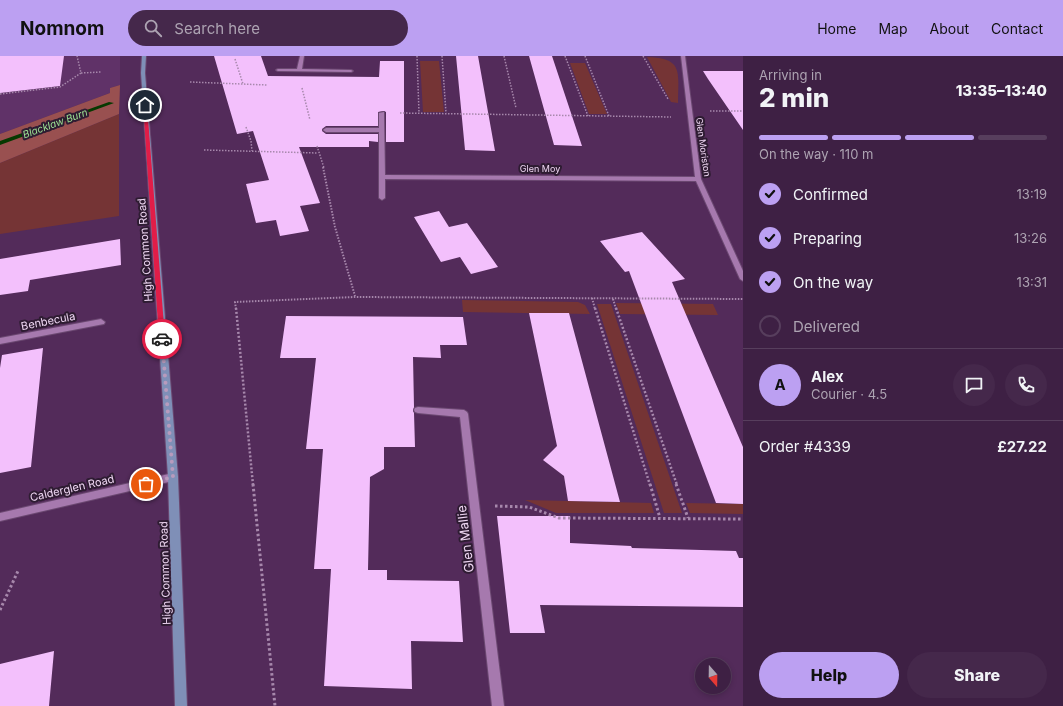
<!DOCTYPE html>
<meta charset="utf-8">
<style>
:root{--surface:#3e2044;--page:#45284b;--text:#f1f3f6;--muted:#ada3b2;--line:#573e5d;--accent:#bca0f2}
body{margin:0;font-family:Inter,sans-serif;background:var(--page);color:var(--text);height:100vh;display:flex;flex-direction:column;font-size:15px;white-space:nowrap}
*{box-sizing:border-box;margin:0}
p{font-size:13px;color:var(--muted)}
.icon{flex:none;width:22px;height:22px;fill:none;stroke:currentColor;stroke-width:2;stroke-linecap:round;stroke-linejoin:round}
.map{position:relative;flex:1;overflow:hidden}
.side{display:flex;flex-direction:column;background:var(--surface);width:320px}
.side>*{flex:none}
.needle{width:26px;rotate:160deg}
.tools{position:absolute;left:695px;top:602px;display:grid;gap:8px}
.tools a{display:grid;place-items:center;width:36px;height:36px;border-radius:50%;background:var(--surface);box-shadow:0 2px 6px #0003,0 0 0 1px var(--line);font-size:20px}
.pin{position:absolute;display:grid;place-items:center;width:34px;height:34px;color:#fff;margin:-17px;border:2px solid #fff;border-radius:50%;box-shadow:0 1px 4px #0007}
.courier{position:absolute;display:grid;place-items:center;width:40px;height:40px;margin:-20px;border:3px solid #e11d48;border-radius:50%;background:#fff;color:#222;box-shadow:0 1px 5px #0007}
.headline em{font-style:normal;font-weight:800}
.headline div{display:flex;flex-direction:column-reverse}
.headline{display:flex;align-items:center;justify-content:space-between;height:68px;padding:0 16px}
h1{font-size:26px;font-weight:800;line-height:30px}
.bar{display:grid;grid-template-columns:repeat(4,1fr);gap:6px 4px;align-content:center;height:48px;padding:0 16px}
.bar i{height:5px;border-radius:3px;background:var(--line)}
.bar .current{background:var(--accent)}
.bar p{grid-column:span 4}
.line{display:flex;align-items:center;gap:10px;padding:0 16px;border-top:1px solid var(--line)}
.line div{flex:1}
.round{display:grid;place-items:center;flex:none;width:42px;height:42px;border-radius:21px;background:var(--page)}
ol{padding:0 16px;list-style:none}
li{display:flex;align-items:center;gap:12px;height:44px}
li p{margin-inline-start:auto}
li .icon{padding:4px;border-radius:50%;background:var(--accent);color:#111;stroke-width:4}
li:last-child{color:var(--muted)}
li i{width:22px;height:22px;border:2px solid var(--line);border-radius:50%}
.button{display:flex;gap:8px;margin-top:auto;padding:8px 16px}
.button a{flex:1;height:46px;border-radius:24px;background:var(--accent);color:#111;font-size:16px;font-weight:800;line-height:46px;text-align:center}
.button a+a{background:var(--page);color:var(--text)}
header{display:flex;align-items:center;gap:24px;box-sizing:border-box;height:56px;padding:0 20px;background:var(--accent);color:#111}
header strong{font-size:19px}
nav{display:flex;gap:22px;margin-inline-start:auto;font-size:14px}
.search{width:280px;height:36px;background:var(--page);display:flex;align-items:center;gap:10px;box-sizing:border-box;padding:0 14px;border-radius:22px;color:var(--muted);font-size:15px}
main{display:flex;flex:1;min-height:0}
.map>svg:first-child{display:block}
.built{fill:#603268}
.green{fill:#753435}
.forest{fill:#995050}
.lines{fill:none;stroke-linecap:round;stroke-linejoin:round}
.stream{fill:#063901;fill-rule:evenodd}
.building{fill:#f3c0fc}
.street-casing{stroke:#6b4871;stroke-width:2}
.secondary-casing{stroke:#6b4871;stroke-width:2}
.path-far3{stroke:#a788ac;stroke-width:1.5;stroke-dasharray:1.5 1.5;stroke-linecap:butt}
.path-far2{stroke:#a788ac;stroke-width:2;stroke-dasharray:1.5 1.5;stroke-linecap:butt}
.path-far1{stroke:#a788ac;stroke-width:2.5;stroke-dasharray:2 2;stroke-linecap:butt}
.path{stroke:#a788ac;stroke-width:3;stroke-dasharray:2.5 2.5;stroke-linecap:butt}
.street{fill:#a679ae;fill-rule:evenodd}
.secondary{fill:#7f8fb7;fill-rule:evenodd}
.route{fill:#e11d48}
.done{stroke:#b89bbd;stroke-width:4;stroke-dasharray:0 7.2}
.labels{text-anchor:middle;stroke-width:4;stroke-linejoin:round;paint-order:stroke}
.far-street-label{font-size:9px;fill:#efd7f3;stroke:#2e1c32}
.far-water-label{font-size:10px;font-style:italic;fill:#9de293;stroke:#2e1c32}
.street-label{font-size:11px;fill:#efd7f3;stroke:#2e1c32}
.near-street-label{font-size:13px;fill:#efd7f3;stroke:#2e1c32}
</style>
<header>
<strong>Nomnom</strong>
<div class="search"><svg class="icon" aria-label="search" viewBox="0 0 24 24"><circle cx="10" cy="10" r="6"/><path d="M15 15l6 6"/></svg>Search here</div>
<nav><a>Home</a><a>Map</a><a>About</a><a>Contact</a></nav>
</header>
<main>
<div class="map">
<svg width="743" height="650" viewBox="0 0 743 650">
<rect width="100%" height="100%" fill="#532b5a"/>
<!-- built -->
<path class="built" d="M 0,0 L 120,0 L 120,29 L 110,32 L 110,37 L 0,78 Z"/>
<!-- green -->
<path class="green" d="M 647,1 C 684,2 678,16 678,47 L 671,46 Z
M 420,5 L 439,5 L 444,56 L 423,56 Z
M 570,7 L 585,7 L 607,58 L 589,58 Z
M 119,58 L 119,160 L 0,178 L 0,107 Z
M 462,244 L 578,246 L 585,249 L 590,258 L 463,256 Z
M 616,247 L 713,248 L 718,259 L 620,258 Z
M 597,248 L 611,248 L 682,457 L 664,457 Z
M 525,444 L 651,447 L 654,457 L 556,457 Z
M 686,447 L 743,448 L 743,458 L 690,457 Z"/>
<!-- forest -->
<path class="forest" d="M 120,29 L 119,58 L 0,107 L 0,78 L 110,37 L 110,32 Z"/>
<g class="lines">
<!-- stream -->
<path class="stream" d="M 109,46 L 114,47 L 0,89 L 0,85 Z"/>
</g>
<!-- building -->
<path class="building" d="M 0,0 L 64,0 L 60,30 L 0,37 Z
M 214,0 L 261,0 L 268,20 L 379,21 L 380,5 L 404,5 L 404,86 L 386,86 L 386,56 L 384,55 L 378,56 L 378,70 L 326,70 L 322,73 L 322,75 L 326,78 L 378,78 L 378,86 L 369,85 L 369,91 L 299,91 L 320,147 L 300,150 L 309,175 L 280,180 L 276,164 L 256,167 L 246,128 L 269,124 L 253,75 L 237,78 Z
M 456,0 L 478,0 L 495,95 L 465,94 Z
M 529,0 L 552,0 L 582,90 L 554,89 Z
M 703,15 L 743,15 L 743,74 L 708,23 Z
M 439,155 L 449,171 L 467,167 L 498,211 L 471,218 L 460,201 L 441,206 L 414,161 Z
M 642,176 L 685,223 L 672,226 L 743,391 L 743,448 L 716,447 L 629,215 L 625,216 L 600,185 Z
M 120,183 L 121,209 L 30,224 L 28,235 L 0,239 L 0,203 Z
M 529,257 L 569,257 L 620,446 L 568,445 L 564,420 L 543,404 L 557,390 Z
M 286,260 L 463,261 L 467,289 L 440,289 L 441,302 L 413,301 L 414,351 L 413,355 L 414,357 L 415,391 L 384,391 L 384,413 L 370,421 L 368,514 L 387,514 L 387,524 L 459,525 L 463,586 L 411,585 L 412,633 L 324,630 L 331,513 L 314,513 L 323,393 L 306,393 L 316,302 L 280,302 Z
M 43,292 L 31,411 L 0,417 L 0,312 L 2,299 Z
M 497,460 L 570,460 L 570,487 L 631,490 L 632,492 L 736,495 L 739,502 L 743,502 L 743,551 L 540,549 L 545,577 L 510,577 Z
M 54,595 L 49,650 L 0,650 L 0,608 Z"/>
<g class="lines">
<!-- street casing -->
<g class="street-casing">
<path id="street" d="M 300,0 L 304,0 L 302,13 L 351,14 L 353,15 L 351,16 L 278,15 L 276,14 L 278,13 L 297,13 Z
M 681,0 L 685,0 L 701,123 L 743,215 L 743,225 L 740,223 L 696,125 L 385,123 L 385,142 L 382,144 L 379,142 L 379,76 L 326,76 L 323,74 L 326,72 L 379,72 L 379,57 L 384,56 L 385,119 L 695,121 Z
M 101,263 L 105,266 L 104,268 L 0,288 L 0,282 Z
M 418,351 L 464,354 L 467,356 L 468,358 L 504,650 L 492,650 L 460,361 L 418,357 L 415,356 L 414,354 L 415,352 Z
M 173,417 L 176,418 L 178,421 L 176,424 L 173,425 L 0,465 L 0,457 Z"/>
</g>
<!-- secondary casing -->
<g class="secondary-casing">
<path id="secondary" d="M 142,0 L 146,0 L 145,17 L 178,421 L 187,650 L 175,650 L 168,421 L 141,17 Z"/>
</g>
<!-- path-far3 -->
<path class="path-far3" d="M 417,0 L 419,57
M 442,0 L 446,57
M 504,0 L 516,52
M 565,0 L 588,60
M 585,0 L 609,60
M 643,0 L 668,43
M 235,3 L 243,28
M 81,17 L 101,16
M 190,26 L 267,29
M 302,32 L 310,64
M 0,38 L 60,31 L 81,17 L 77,0
M 710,55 L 743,55
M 400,57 L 671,61
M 246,71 L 251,85 L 252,95
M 317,90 L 324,112
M 204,94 L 318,97"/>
<!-- path-far2 -->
<path class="path-far2" d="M 323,111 L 335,171 L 355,240
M 592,242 L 595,253
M 613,243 L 616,253
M 236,253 L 235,246 L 355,241 L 743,243"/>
<!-- path-far1 -->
<path class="path-far1" d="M 236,252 L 253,429
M 595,252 L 650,429
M 616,252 L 677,429"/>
<!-- path -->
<path class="path" d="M 253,428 L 275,650
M 650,428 L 660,462
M 676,428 L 688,462
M 495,450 L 529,451 L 559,462 L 743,463
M 0,554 L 18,515"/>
<!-- street -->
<use href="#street" class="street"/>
<!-- secondary -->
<use href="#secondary" class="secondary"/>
</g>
<!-- route -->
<path class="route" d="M 145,47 L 147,49 L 165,283 L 162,286 L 159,283 L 143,49 Z"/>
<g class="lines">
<!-- done -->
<path class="done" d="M 146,428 L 173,421 L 162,283"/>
</g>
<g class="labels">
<!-- far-street labels -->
<g class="far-street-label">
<text transform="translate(703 91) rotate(82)" y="3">Glen Moriston</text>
<text x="540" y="116">Glen Moy</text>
</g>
<!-- far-water labels -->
<g class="far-water-label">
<text transform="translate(55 67) rotate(-20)" y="4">Blacklaw Burn</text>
</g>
<!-- street labels -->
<g class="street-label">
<text transform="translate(145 194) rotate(-94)" y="4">High Common Road</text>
<text transform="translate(48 265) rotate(-11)" y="4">Benbecula</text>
<text transform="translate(72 432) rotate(-13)" y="4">Calderglen Road</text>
<text transform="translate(165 517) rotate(-92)" y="4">High Common Road</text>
</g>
<!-- near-street labels -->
<g class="near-street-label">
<text transform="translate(465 483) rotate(-97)" y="5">Glen Mallie</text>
</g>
</g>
</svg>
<div class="tools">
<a><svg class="needle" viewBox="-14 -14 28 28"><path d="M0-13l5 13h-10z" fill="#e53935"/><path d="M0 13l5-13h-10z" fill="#ada3b2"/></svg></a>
</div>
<div class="pin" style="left:146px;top:428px;background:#ea580c"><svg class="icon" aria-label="bag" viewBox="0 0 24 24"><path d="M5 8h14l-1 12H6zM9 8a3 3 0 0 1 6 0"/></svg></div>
<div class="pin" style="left:145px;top:49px;background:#1f2937"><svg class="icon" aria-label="home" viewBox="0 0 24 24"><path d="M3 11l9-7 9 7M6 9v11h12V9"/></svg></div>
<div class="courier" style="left:162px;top:283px"><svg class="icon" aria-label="car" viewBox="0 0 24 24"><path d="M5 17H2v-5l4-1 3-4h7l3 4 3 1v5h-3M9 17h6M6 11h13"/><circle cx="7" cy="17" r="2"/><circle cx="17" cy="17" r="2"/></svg></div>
</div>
<section class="side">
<div class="headline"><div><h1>2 min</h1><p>Arriving in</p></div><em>13:35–13:40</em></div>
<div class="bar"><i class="current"></i><i class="current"></i><i class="current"></i><i></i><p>On the way · 110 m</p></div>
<ol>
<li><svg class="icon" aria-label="check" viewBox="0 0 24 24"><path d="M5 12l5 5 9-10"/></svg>Confirmed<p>13:19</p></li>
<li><svg class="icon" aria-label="check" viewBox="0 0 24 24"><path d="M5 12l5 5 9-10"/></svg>Preparing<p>13:26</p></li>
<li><svg class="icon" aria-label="check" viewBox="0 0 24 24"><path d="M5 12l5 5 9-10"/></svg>On the way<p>13:31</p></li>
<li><i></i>Delivered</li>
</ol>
<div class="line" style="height:72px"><b class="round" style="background:var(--accent);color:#111">A</b><div><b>Alex</b><p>Courier · 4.5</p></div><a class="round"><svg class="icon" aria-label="chat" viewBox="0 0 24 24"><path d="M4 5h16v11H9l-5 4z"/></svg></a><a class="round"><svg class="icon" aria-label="phone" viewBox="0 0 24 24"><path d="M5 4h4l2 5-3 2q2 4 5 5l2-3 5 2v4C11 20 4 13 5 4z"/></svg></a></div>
<div class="line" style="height:52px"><div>Order #4339</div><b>£27.22</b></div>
<div class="button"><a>Help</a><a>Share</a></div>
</section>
</main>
